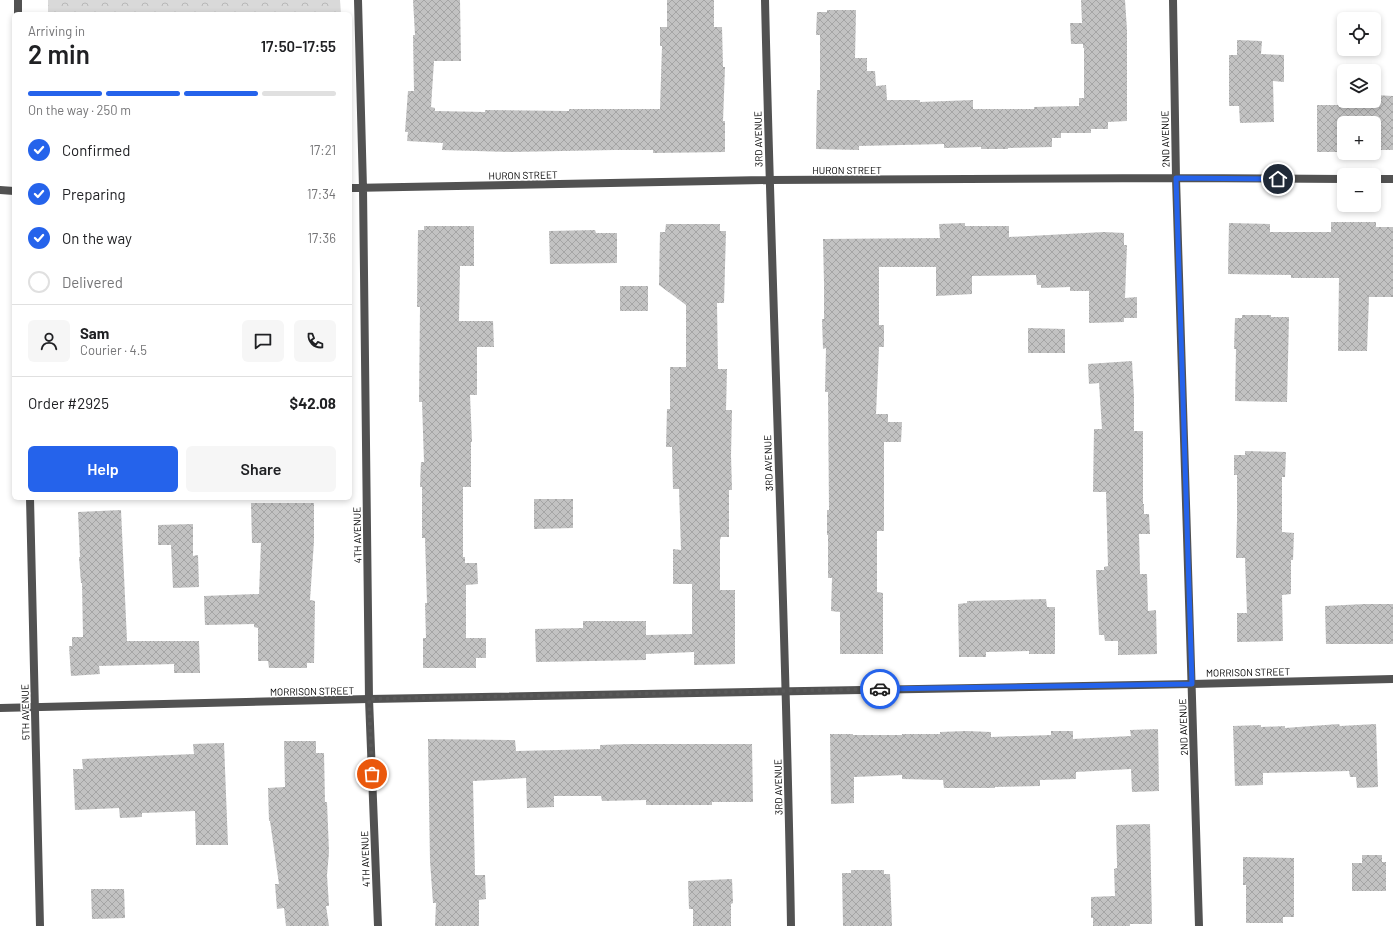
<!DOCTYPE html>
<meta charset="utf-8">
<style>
:root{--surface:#fff;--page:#f6f6f6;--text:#202124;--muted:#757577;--line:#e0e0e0;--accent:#2563eb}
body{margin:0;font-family:Barlow,sans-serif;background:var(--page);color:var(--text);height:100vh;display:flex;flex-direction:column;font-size:15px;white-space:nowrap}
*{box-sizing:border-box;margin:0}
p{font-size:13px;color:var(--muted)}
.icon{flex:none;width:22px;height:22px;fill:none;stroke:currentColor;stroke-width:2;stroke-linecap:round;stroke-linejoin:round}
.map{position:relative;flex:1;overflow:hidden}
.sheet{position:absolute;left:12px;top:12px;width:340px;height:488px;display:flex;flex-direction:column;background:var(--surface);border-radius:6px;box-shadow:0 2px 6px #0003}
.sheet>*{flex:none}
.tools{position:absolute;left:1337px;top:12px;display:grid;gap:8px}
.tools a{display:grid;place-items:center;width:44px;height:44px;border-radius:6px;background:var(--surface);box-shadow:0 2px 6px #0003;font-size:20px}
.pin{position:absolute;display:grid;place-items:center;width:34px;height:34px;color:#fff;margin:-17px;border:2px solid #fff;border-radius:50%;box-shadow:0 1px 4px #0007}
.courier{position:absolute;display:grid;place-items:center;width:40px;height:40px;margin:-20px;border:3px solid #2563eb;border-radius:50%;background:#fff;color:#222;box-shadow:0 1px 5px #0007}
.head em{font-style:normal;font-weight:600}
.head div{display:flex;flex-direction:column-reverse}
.head{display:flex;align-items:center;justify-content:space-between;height:68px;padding:0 16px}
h1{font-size:26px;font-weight:600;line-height:30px}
.bar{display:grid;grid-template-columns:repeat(4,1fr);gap:6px 4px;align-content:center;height:48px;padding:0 16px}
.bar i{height:5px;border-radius:3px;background:var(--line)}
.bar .current{background:var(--accent)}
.bar p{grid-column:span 4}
.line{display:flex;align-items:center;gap:10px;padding:0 16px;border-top:1px solid var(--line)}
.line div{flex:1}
.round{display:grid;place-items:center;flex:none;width:42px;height:42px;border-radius:6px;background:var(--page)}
ol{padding:0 16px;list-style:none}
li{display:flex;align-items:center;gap:12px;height:44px}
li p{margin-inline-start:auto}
li .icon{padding:4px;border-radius:50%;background:var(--accent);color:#fff;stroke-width:4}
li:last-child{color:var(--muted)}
li i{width:22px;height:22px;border:2px solid var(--line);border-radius:50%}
.button{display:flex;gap:8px;margin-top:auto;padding:8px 16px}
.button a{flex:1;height:46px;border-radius:6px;background:var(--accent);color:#fff;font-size:16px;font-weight:600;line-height:46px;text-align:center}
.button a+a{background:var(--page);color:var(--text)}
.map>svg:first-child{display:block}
.forest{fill:url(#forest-crowns)}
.building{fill:url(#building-cross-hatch)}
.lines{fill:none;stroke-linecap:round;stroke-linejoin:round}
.minor{stroke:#525252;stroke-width:8}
.tertiary{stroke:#525252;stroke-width:8}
.done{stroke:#595959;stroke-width:4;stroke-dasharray:0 7.2}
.route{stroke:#2563eb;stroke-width:5}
.labels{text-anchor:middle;stroke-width:3;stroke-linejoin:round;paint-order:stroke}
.street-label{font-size:10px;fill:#000;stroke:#fff}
</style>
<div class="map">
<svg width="1393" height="926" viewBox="0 0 1393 926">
<defs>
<pattern id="forest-crowns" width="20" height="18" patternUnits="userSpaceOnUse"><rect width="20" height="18" fill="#d9d9d9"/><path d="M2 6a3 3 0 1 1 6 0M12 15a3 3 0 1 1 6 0" fill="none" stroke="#b8b8b8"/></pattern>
<pattern id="building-cross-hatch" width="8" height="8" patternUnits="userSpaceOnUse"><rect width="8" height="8" fill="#c2c2c2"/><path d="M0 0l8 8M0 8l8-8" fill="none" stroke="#a5a5a5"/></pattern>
</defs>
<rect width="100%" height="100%" fill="#fff"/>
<!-- forest -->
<path class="forest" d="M 48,0 L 340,0 L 341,14 L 48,14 Z"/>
<!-- building -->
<path class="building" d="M 413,0 L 460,0 L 461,61 L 434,61 L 431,107 L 435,108 L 435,111 L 485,112 L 485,110 L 569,111 L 569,109 L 660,109 L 662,46 L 660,46 L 660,27 L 667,27 L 667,0 L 714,0 L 714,27 L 722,27 L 723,67 L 725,67 L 723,121 L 725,121 L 725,152 L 653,153 L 653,150 L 614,150 L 510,152 L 442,150 L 443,143 L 407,141 L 408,132 L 405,132 L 408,91 L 414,91 L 413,35 L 415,35 Z
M 1081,0 L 1125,0 L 1127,30 L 1127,121 L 1108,122 L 1108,129 L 1091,129 L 1091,133 L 1061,133 L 1061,138 L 1052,138 L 1052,147 L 1008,148 L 1008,149 L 981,149 L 981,147 L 944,148 L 944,144 L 859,146 L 859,150 L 816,149 L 817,90 L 820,90 L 820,35 L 816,35 L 817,12 L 827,12 L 827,10 L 856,10 L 855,58 L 867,58 L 867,71 L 875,71 L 876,86 L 886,85 L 887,100 L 920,100 L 920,102 L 973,100 L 973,109 L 1034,109 L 1034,107 L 1079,106 L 1079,98 L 1084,98 L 1084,48 L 1083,48 L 1083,44 L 1071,44 L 1070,23 L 1082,23 Z
M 1237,40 L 1262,41 L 1261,54 L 1284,55 L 1284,82 L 1273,81 L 1274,122 L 1240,123 L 1239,106 L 1229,106 L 1229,55 L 1237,55 Z
M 1374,95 L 1393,96 L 1393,150 L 1374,150 L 1374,123 L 1344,123 L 1344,150 L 1337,150 L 1337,152 L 1317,152 L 1317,105 L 1356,105 L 1356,101 L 1374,101 Z
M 1331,222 L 1376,222 L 1376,227 L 1393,227 L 1393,297 L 1369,297 L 1367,351 L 1338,351 L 1339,278 L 1291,278 L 1291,275 L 1228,274 L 1229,223 L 1270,224 L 1270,232 L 1331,232 Z
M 965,223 L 965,226 L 1009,226 L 1009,237 L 1104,232 L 1124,233 L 1124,245 L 1127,245 L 1125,298 L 1137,297 L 1137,318 L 1124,318 L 1124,322 L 1089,323 L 1089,291 L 1070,291 L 1070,287 L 1041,288 L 1041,285 L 1037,285 L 1036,275 L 972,276 L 972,294 L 936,296 L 936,267 L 879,267 L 879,325 L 884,325 L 884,347 L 879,347 L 876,414 L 888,414 L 888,422 L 902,422 L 901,442 L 884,442 L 884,531 L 877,531 L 877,592 L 883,593 L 883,654 L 840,654 L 840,612 L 831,611 L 832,578 L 828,578 L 828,535 L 827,535 L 827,510 L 829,510 L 828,392 L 825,392 L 826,348 L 823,349 L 822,319 L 824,319 L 824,283 L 823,239 L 940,238 L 939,224 Z
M 666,224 L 720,224 L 720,231 L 726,231 L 724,303 L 717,303 L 718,369 L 727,369 L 726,410 L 732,410 L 731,455 L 732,490 L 729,490 L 729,537 L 721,537 L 720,540 L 720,590 L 735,590 L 735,664 L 694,665 L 694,652 L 646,654 L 646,660 L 536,662 L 535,629 L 583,628 L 583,621 L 646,621 L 646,635 L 692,634 L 692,584 L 673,584 L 673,549 L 681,550 L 679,489 L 673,489 L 672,447 L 666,447 L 667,409 L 670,409 L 670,367 L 686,367 L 686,305 L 659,285 L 660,232 L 665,232 Z
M 424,226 L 474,226 L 474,266 L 460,266 L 459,321 L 493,321 L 494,347 L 477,347 L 477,395 L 470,395 L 472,442 L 471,442 L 471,487 L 463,487 L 463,557 L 465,557 L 465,563 L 477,563 L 478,584 L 466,585 L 466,638 L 486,638 L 486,658 L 476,658 L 476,668 L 423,668 L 423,638 L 426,638 L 425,603 L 427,603 L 425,538 L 422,538 L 422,487 L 420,487 L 421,462 L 424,462 L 422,402 L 419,402 L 420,307 L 417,307 L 418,230 L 424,230 Z
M 595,230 L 596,233 L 617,233 L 617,263 L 550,264 L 549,231 Z
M 620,286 L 648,286 L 648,311 L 620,311 Z
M 1242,315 L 1271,315 L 1271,317 L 1289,317 L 1287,402 L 1235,401 L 1236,349 L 1234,349 L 1235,318 L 1242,318 Z
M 1028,328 L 1065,329 L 1065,353 L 1028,353 Z
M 1132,361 L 1134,396 L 1134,431 L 1143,431 L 1143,504 L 1144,504 L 1144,514 L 1149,514 L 1150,534 L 1139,534 L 1140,574 L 1147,574 L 1148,611 L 1156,610 L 1157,654 L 1118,655 L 1118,641 L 1105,641 L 1104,635 L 1099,635 L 1096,570 L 1104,570 L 1104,567 L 1108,566 L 1106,492 L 1093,492 L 1094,429 L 1102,429 L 1099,383 L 1089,384 L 1088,364 Z
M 1245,451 L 1286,452 L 1285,477 L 1282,477 L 1282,532 L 1294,533 L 1293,560 L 1291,560 L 1291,594 L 1282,595 L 1283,641 L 1237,642 L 1237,613 L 1247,613 L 1245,558 L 1236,558 L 1237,520 L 1237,475 L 1234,475 L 1234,455 L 1245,455 Z
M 534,499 L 573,499 L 573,528 L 534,529 Z
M 251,503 L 314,503 L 314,541 L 310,600 L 315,601 L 314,663 L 307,663 L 307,668 L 269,668 L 268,661 L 258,661 L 258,628 L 254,627 L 254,624 L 205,625 L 204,596 L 259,594 L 261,543 L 252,543 Z
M 121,510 L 127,641 L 199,641 L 200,673 L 174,673 L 174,664 L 99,666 L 100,674 L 71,676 L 69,646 L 72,646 L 72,637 L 83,637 L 82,583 L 81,583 L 79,557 L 80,557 L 78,512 Z
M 193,524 L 193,556 L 198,555 L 199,587 L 173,588 L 171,545 L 158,545 L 158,525 Z
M 1046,599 L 1047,607 L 1055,607 L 1055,654 L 1029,654 L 1029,651 L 986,652 L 986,657 L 959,657 L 958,604 L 967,603 L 967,601 Z
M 1365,604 L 1393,604 L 1393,644 L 1326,644 L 1325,606 Z
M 1339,724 L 1340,726 L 1376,724 L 1378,787 L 1357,788 L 1356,777 L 1350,777 L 1349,771 L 1263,773 L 1263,785 L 1235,786 L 1233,726 L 1261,725 L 1261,727 L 1285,726 L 1285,728 Z
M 1158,729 L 1159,791 L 1132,792 L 1131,769 L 1076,772 L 1076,779 L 1040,780 L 1040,786 L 995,787 L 995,788 L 944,788 L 943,780 L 902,779 L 902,775 L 854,777 L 854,803 L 831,804 L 830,734 L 853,734 L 853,735 L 902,735 L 902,734 L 940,734 L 940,732 L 966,731 L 991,732 L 991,737 L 1051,735 L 1051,731 L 1073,731 L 1073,739 L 1131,736 L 1130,730 Z
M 428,739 L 515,740 L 516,751 L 600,749 L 600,745 L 630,744 L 752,744 L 753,802 L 712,802 L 712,805 L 646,805 L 646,800 L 602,801 L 601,796 L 554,796 L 554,807 L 527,808 L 526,778 L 473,781 L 475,875 L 485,875 L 486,899 L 479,900 L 479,926 L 435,926 L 436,903 L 433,903 L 430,861 Z
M 284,741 L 316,741 L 316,753 L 324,753 L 325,802 L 327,802 L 329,852 L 327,875 L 329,906 L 326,906 L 329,926 L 286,926 L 284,908 L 277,909 L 275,884 L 279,884 L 270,821 L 269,821 L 268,788 L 285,787 Z
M 224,743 L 228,845 L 196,845 L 195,811 L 142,813 L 142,817 L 120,818 L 119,808 L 75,810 L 73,769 L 83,769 L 82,759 L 194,754 L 193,744 Z
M 1150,824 L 1152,924 L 1130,924 L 1130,926 L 1093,926 L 1093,918 L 1091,918 L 1091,897 L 1115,896 L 1114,869 L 1117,868 L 1117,864 L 1116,825 Z
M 1362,855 L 1382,855 L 1382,862 L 1386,862 L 1386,891 L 1352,891 L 1352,863 L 1362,863 Z
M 1243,857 L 1294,858 L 1294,917 L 1283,917 L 1283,923 L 1246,923 L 1246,885 L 1243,885 Z
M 851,870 L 884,870 L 884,874 L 890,874 L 892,926 L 843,926 L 842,873 L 851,873 Z
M 732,879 L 733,903 L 731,904 L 731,926 L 693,926 L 693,909 L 689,909 L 688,881 Z
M 91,889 L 124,889 L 125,918 L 92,919 Z"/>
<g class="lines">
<!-- minor -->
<path class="minor" d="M 18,0 L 18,14
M 358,0 L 363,188 L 369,699 L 378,926
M 765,0 C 772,309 786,617 791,926
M 1173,0 L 1176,178 L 1199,926
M 1374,179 L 1393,179
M 350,188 L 769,180 L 1176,178 L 1344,179
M 0,190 L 14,191
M 30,498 L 40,926"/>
<!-- tertiary -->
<path class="tertiary" d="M 0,708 L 369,699 L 1192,684 L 1393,679"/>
</g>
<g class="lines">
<!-- done -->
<path class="done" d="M 372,774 L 369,699 L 880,689"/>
<!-- route -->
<path class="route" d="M 880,689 L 1192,684 L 1176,178 L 1278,179"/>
</g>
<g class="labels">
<!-- street labels -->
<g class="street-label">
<text transform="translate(758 139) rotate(-91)" y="4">3RD AVENUE</text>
<text transform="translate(1165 139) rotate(-91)" y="4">2ND AVENUE</text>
<text x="847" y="174">HURON STREET</text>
<text transform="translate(523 175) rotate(-1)" y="4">HURON STREET</text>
<text transform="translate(768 463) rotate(-92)" y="4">3RD AVENUE</text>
<text transform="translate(357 535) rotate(-91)" y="4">4TH AVENUE</text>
<text transform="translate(1248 672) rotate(-1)" y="4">MORRISON STREET</text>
<text transform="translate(312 691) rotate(-1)" y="4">MORRISON STREET</text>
<text transform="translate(25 712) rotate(-91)" y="4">5TH AVENUE</text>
<text transform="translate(1183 727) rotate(-92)" y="4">2ND AVENUE</text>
<text transform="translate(778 787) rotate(-91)" y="4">3RD AVENUE</text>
<text transform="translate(365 859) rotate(-92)" y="4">4TH AVENUE</text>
</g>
</g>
</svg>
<div class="tools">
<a><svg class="icon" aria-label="locate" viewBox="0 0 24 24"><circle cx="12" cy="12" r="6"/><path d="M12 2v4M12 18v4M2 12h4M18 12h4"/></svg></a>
<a><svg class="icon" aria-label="layers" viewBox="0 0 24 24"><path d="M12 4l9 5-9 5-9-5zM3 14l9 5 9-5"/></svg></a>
<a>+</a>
<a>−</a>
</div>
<div class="pin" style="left:372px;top:774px;background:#ea580c"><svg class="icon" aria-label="bag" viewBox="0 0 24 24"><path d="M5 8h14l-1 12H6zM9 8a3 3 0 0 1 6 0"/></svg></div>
<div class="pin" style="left:1278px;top:179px;background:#1f2937"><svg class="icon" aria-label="home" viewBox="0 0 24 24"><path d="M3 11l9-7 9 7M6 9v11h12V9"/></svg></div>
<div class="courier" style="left:880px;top:689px"><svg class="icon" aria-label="car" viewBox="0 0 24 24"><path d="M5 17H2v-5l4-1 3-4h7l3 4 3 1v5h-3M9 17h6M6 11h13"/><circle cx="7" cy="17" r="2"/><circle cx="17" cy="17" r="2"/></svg></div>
<section class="sheet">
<div class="head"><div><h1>2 min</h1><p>Arriving in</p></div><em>17:50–17:55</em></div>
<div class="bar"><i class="current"></i><i class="current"></i><i class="current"></i><i></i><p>On the way · 250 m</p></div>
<ol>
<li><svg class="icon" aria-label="check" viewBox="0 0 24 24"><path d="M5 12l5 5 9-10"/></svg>Confirmed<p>17:21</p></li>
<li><svg class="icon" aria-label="check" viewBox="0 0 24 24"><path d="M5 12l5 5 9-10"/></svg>Preparing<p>17:34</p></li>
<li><svg class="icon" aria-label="check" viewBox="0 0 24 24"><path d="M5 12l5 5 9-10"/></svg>On the way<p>17:36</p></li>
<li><i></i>Delivered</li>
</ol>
<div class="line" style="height:72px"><a class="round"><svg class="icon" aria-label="person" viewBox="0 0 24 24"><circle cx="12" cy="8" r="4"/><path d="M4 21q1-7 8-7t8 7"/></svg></a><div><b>Sam</b><p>Courier · 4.5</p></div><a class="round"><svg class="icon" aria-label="chat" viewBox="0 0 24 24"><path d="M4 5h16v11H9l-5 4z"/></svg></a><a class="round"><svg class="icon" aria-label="phone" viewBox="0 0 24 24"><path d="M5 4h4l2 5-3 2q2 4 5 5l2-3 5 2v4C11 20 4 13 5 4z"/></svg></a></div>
<div class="line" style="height:52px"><div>Order #2925</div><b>$42.08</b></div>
<div class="button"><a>Help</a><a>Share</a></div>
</section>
</div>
